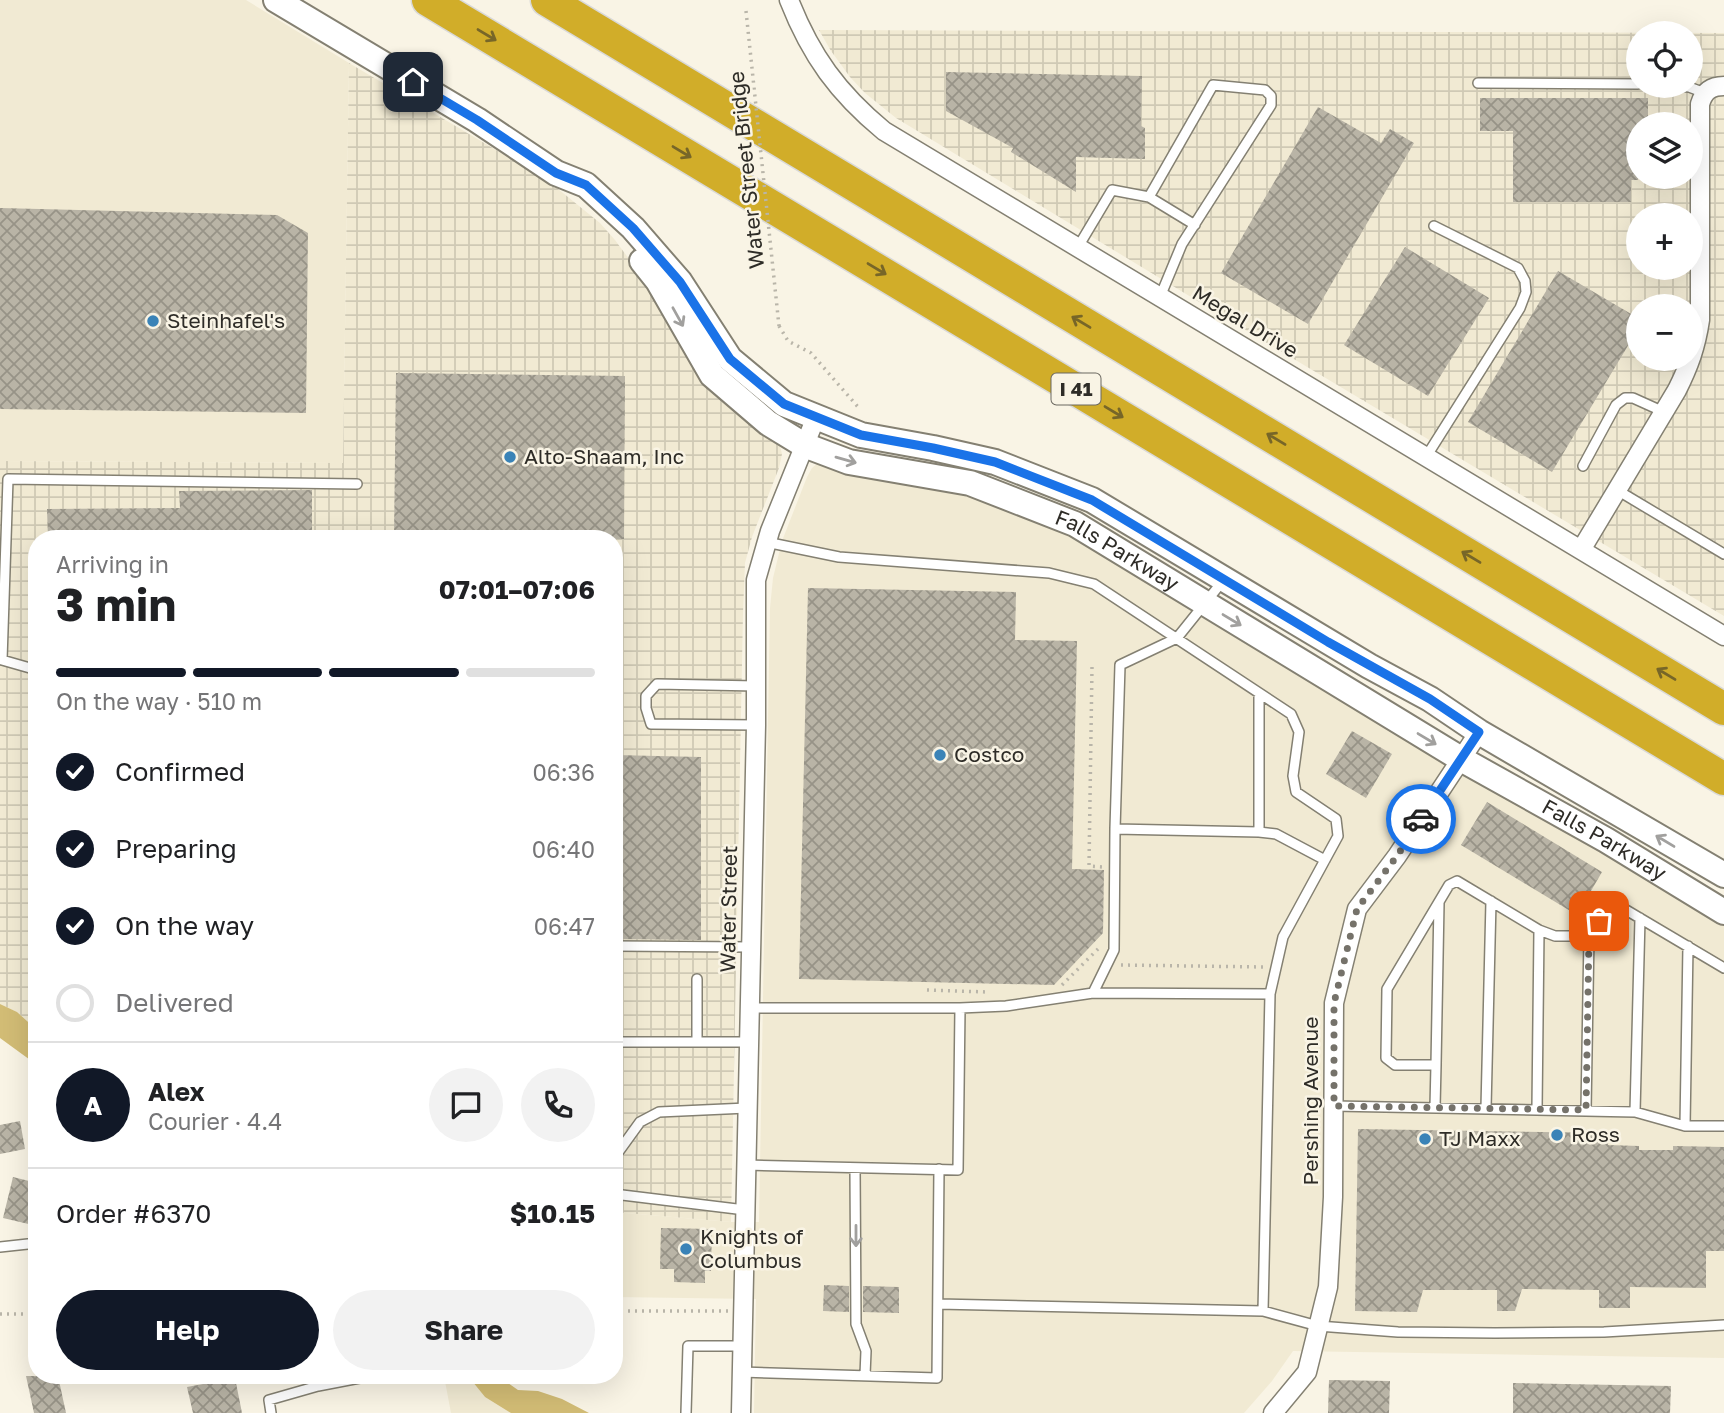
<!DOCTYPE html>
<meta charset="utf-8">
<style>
:root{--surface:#fff;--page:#f2f2f2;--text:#202124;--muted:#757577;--line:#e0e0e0;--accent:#111827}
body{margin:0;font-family:"Golos Text",sans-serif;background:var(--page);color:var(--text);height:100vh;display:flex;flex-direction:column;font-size:26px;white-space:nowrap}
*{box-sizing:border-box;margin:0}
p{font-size:23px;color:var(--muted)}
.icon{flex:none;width:38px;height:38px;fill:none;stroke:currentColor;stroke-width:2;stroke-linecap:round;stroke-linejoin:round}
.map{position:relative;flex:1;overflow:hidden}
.panel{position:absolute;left:28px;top:530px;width:595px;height:854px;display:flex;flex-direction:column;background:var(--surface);border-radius:28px;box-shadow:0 7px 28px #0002}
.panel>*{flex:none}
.buttons{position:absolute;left:1626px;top:21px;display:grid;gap:14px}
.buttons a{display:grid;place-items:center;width:77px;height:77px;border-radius:50%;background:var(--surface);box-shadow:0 7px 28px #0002;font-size:35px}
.pin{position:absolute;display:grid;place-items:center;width:60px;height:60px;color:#fff;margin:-30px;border-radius:14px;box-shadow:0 4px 10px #0006}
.courier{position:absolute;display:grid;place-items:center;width:70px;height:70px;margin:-35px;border:5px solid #1a73e8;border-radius:50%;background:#fff;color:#222;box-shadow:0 2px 9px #0007}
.summary em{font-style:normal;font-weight:700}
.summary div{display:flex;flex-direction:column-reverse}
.summary{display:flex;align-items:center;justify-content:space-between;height:119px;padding:0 28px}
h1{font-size:46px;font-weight:700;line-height:52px}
.bar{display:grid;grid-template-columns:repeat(4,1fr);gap:10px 7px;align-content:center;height:84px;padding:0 28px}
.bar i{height:9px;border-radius:5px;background:var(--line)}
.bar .selected{background:var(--accent)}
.bar p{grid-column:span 4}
.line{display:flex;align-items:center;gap:18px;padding:0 28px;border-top:2px solid var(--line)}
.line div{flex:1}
.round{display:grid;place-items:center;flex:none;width:74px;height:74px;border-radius:37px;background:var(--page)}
ol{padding:0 28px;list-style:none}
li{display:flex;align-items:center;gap:21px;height:77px}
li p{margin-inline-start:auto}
li .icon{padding:7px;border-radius:50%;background:var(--accent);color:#fff;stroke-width:4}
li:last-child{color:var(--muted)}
li i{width:38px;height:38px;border:4px solid var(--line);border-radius:50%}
.cta{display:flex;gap:14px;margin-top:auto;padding:14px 28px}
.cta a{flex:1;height:80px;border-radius:42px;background:var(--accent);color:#fff;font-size:28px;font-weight:700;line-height:80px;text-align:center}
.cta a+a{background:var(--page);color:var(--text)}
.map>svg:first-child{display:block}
.built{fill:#f1ead3}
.industrial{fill:url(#industrial-grid);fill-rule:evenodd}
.water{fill:#d2bc75}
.building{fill:url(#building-cross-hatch)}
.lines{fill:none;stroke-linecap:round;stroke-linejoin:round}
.lane-casing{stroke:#848072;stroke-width:12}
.street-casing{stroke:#848072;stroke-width:21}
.secondary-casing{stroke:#848072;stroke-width:28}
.highway-casing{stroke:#d9d9d8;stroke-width:35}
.path{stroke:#b9b5a9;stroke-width:3.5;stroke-dasharray:2 5;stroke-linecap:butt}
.lane{stroke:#fff;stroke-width:9}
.street{stroke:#fff;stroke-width:18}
.secondary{stroke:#fff;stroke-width:24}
.highway{stroke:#d1ad29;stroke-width:32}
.path-bridge{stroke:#b9b5a9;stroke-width:3.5;stroke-dasharray:2 5;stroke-linecap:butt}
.oneway{stroke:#776628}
.oneway2{stroke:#a1a09e}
.done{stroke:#75726a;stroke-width:7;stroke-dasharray:0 12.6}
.route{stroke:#1a73e8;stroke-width:9}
.poi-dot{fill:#3a83b7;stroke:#f9f4e5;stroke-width:2.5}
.labels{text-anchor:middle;stroke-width:5;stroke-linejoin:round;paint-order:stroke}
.shield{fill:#f9f4e5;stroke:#6b6860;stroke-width:2}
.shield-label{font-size:19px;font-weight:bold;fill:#2e2c27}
.street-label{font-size:21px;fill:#2e2c27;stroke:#f9f4e5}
.poi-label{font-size:21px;fill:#2e2c27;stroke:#f9f4e5;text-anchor:start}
</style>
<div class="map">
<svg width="1724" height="1413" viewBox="0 0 1724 1413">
<defs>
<pattern id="industrial-grid" width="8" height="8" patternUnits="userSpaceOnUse" patternTransform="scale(1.75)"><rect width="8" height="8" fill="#f1ead3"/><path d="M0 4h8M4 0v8" fill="none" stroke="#cfc9b5"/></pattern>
<pattern id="building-cross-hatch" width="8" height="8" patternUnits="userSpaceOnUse" patternTransform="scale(1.75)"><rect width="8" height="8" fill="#b9b4a6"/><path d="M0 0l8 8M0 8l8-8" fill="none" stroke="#979387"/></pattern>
</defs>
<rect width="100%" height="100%" fill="#f9f4e5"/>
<!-- built -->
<path class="built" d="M 0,0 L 246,0 L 349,63 L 343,463 L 0,461 Z
M 819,462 L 1020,505 L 1724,922 L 1724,1358 L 1293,1351 L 1272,1381 L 1244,1413 L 754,1413 L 756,1299 L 614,1297 L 614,1212 L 731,1222 L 759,1222 L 770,608 L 773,578 L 782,541 L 807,477 L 812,468 Z
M 444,1376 L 468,1376 L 485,1397 L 511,1413 L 451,1413 Z"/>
<!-- industrial -->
<path class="industrial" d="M 819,30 L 1724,33 L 1724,616 L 1247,331 L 896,118 L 865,93 L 850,77 L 831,51 ZM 1638,33 L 1690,33 L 1690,86 L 1638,86 ZM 1638,124 L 1690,124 L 1690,177 L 1638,177 ZM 1638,215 L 1690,215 L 1690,268 L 1638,268 ZM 1638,306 L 1690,306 L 1690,359 L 1638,359 Z
M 349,63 L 547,180 L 600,223 L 615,240 L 646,282 L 779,442 L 782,454 L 779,468 L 752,537 L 745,563 L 743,613 L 731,1222 L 614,1212 L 614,539 L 37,539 L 37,1030 L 17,1012 L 0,1004 L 0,461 L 343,463 Z"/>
<!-- water -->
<path class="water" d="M 0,1004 L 17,1012 L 37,1030 L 37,1065 L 0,1038 Z
M 468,1376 L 498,1376 L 518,1390 L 538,1391 L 562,1399 L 589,1413 L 511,1413 L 485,1397 Z"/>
<!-- building -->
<path class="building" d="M 946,72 L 1142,76 L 1141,126 L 1145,128 L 1145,159 L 1076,157 L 1076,192 L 1011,152 L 1013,148 L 946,111 Z
M 1480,98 L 1648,98 L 1648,124 L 1638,124 L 1638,180 L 1631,180 L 1631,202 L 1513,202 L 1513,131 L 1480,131 Z
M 1318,107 L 1381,143 L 1390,129 L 1414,143 L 1308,324 L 1221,273 Z
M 0,208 L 277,215 L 308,233 L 306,413 L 0,409 Z
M 1405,247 L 1489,298 L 1428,396 L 1344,345 Z
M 1558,271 L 1638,318 L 1638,329 L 1552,472 L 1468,422 Z
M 396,373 L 625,376 L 624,539 L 394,539 Z
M 312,490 L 312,539 L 48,539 L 47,509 L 180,508 L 179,491 Z
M 808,588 L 1016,592 L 1015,640 L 1077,641 L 1072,869 L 1104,870 L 1103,933 L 1054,985 L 799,979 Z
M 1352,731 L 1392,754 L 1366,798 L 1326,774 Z
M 614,755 L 701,757 L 701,940 L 614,939 Z
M 1487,802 L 1602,872 L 1577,915 L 1461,845 Z
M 20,1121 L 25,1149 L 0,1154 L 0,1125 Z
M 1358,1129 L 1609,1133 L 1608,1145 L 1639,1146 L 1639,1150 L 1673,1150 L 1673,1146 L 1724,1147 L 1724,1251 L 1706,1251 L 1706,1288 L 1630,1287 L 1630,1308 L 1599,1308 L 1599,1290 L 1522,1289 L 1515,1311 L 1497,1311 L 1497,1290 L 1423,1290 L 1417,1312 L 1355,1311 Z
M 13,1177 L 37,1183 L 37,1226 L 3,1218 Z
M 661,1228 L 712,1229 L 711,1271 L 705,1271 L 705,1283 L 674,1282 L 674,1269 L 660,1269 Z
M 824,1285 L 849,1286 L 849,1312 L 823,1311 Z
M 863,1286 L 899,1287 L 899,1313 L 863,1312 Z
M 26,1376 L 58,1376 L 66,1413 L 34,1413 Z
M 235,1378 L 242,1413 L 193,1413 L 187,1387 Z
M 1329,1380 L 1390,1381 L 1389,1413 L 1328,1413 Z
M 1513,1383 L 1671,1386 L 1670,1413 L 1513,1413 Z"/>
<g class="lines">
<!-- lane casing -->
<g class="lane-casing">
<path id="lane" d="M 1478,83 L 1638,84
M 1678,86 L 1689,87 L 1705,93
M 1149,197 L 1195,225
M 1078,247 L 1112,190 L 1149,197 L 1213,85 L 1265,90 L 1271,96 L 1271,105 L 1182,244 L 1160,297
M 1426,457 L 1520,308 L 1526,292 L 1525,281 L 1518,268 L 1434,226
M 1583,466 L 1616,405 L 1625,398 L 1633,398 L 1664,412
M 1617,490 L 1724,554
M 766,542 L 839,557 L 1049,573 L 1094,584 L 1291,714 L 1299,732 L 1293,776 L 1296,792 L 1336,819 L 1338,836 L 1283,937 L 1270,994 L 1263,1311
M 37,670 L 2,660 L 8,479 L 357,484
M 756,725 L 651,724 L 646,708 L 646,696 L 657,684 L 756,686
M 1115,829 L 1259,832 L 1276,834 L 1325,860
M 1259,832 L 1259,693
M 614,946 L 751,947
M 1093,993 L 1114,950 L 1115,829 L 1120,665 L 1177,638 L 1222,582
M 750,1008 L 960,1008 L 1006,1006 L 1093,993 L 1270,994
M 614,1042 L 749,1042
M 697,1042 L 697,979
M 1436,1065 L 1439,903
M 1334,1106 L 1635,1112 L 1685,1126 L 1724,1126
M 1435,1107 L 1436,1065 L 1395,1065 L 1386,1058 L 1387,989 L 1449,885 L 1457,881 L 1539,930 L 1555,936 L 1589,936 L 1609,906 L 1616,904 L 1724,968
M 1486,1108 L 1491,901
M 1537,1109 L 1539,930
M 1586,1110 L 1589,936
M 1635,1112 L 1640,918
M 1685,1126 L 1688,946
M 614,1158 L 640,1122 L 659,1112 L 747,1108
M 746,1165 L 958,1170 L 960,1008
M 855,1168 L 856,1324 L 866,1351 L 865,1375
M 614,1194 L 745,1210
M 0,1247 L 37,1243
M 938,1304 L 1263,1311 L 1318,1326 L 1398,1332 L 1495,1333 L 1604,1332 L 1724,1325
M 741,1372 L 937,1378 L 939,1169
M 271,1413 L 269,1400 L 318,1386 L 370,1376
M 686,1413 L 688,1346 L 742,1346"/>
</g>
<!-- street casing -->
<g class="street-casing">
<path id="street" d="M 789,0 C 811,56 838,93 884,131 L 1724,636
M 1581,550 L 1677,390 C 1689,366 1696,347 1700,320 L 1700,104 C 1704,91 1711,86 1724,86
M 741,1413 L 756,725 L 756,580 L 770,531 L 816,417
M 1273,1413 L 1307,1372 L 1328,1287 L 1333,1197 L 1334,1003 L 1357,909 L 1397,856 L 1479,732"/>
</g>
<!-- secondary casing -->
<g class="secondary-casing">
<g id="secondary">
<path d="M 276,0 L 477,120 L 556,173 L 586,185 L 633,228 L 680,282 L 730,359 L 784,404 L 861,435 L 933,448 L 995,462 L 1092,500 L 1369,666 L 1430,699 L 1479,732 L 1724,875"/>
<path id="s1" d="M 642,261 L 658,281 L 712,375 L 768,423 L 804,445 L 849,462 L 970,483 L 1075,524 L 1461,759 L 1606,840 L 1724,912"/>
</g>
</g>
<!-- highway casing -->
<g class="highway-casing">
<path id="highway" d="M 428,0 L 1724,779
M 547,0 L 1724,709"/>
</g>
<!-- path -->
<path class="path" d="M 779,326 L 788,341 L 811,353 L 858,407
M 1092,667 L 1089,866 L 1102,867
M 1121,965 L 1263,967
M 1062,985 L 1099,948
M 927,990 L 988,992
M 614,1311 L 728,1311
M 0,1314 L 37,1314"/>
<!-- lane -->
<use href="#lane" class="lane"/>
<!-- street -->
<use href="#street" class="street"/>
<!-- secondary -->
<use href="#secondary" class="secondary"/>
<!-- highway -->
<use href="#highway" class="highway"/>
<!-- path-bridge -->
<path class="path-bridge" d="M 746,11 L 779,326"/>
</g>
<!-- one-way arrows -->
<defs><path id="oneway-shaft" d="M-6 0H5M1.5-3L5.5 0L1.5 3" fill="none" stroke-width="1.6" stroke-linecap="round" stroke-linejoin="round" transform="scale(1.75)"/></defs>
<g class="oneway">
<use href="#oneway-shaft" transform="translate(487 35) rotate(31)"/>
<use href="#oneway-shaft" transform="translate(682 152) rotate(31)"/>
<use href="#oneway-shaft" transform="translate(877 269) rotate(31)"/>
<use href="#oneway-shaft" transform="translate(1081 322) rotate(-149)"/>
<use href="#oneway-shaft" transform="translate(1114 412) rotate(31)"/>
<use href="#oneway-shaft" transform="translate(1276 439) rotate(-149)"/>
<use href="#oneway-shaft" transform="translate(1471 557) rotate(-149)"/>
<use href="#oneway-shaft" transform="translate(1666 674) rotate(-149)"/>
</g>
<g class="oneway2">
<use href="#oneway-shaft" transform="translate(678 317) rotate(61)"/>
<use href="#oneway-shaft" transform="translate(846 460) rotate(16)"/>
<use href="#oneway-shaft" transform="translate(1232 620) rotate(31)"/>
<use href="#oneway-shaft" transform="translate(1427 739) rotate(31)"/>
<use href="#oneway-shaft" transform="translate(1665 841) rotate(-149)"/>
<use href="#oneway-shaft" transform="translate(856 1236) rotate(90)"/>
</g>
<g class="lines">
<!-- done -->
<path class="done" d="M 1421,819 L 1397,856 L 1357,909 L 1334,1003 L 1334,1106 L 1586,1110 L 1589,936 L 1599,921"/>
<!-- route -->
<path class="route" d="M 413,82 L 477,120 L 556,173 L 586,185 L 633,228 L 680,282 L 730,359 L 784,404 L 861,435 L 933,448 L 995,462 L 1092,500 L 1328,642 L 1430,699 L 1479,732 L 1421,819"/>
</g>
<!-- markers -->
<g class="poi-dot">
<circle cx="153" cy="321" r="7"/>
<circle cx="510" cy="457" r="7"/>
<circle cx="940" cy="755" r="7"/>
<circle cx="1557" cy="1135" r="7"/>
<circle cx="1425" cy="1139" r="7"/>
<circle cx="686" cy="1249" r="7"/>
</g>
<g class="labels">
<!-- shield labels -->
<rect class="shield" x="1051.5" y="373.5" width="49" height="31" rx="5"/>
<g class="shield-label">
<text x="1076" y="396">I 41</text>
</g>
<!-- street labels -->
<g class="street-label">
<text transform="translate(747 170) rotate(-96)" y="7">Water Street Bridge</text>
<text transform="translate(1245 322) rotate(31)" y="7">Megal Drive</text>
<text dy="7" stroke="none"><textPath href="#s1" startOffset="583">Falls Parkway</textPath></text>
<text dy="7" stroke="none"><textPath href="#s1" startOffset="1150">Falls Parkway</textPath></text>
<text transform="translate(729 909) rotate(-89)" y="7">Water Street</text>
<text transform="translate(1311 1101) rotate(-90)" y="7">Pershing Avenue</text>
</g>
<!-- poi labels -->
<g class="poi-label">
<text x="167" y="328">Steinhafel's</text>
<text x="524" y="464">Alto-Shaam, Inc</text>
<text x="954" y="762">Costco</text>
<text x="1571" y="1142">Ross</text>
<text x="1439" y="1146">TJ Maxx</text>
<text x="700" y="1244">Knights of<tspan x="700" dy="24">Columbus</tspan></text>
</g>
</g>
</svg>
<div class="buttons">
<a><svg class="icon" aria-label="locate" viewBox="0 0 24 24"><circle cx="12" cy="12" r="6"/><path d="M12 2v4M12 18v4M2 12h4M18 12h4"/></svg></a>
<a><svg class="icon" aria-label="layers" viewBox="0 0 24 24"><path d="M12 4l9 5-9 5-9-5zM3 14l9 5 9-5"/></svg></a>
<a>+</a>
<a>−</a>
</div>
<div class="pin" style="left:1599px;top:921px;background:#ea580c"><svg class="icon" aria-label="bag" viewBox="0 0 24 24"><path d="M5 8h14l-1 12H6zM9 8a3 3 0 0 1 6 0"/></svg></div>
<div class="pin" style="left:413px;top:82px;background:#1f2937"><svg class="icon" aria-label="home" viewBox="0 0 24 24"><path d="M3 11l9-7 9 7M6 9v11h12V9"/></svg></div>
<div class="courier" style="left:1421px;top:819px"><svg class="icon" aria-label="car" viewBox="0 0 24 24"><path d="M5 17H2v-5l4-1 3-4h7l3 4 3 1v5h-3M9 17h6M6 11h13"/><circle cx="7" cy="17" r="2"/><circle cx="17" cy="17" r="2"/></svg></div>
<section class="panel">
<div class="summary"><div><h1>3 min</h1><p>Arriving in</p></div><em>07:01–07:06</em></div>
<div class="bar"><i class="selected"></i><i class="selected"></i><i class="selected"></i><i></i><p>On the way · 510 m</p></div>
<ol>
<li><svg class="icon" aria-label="check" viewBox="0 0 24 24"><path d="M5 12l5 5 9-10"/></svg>Confirmed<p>06:36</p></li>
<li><svg class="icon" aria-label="check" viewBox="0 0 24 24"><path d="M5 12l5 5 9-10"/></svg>Preparing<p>06:40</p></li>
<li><svg class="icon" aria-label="check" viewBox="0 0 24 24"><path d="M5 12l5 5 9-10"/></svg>On the way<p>06:47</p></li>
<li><i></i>Delivered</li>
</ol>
<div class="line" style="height:126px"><b class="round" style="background:var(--accent);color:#fff">A</b><div><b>Alex</b><p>Courier · 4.4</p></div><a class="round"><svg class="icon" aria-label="chat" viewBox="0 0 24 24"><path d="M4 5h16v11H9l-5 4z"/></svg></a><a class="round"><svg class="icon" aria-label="phone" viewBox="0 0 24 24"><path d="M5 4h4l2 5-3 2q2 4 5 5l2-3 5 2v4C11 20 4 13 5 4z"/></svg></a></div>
<div class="line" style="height:91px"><div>Order #6370</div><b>$10.15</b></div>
<div class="cta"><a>Help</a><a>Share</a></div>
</section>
</div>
